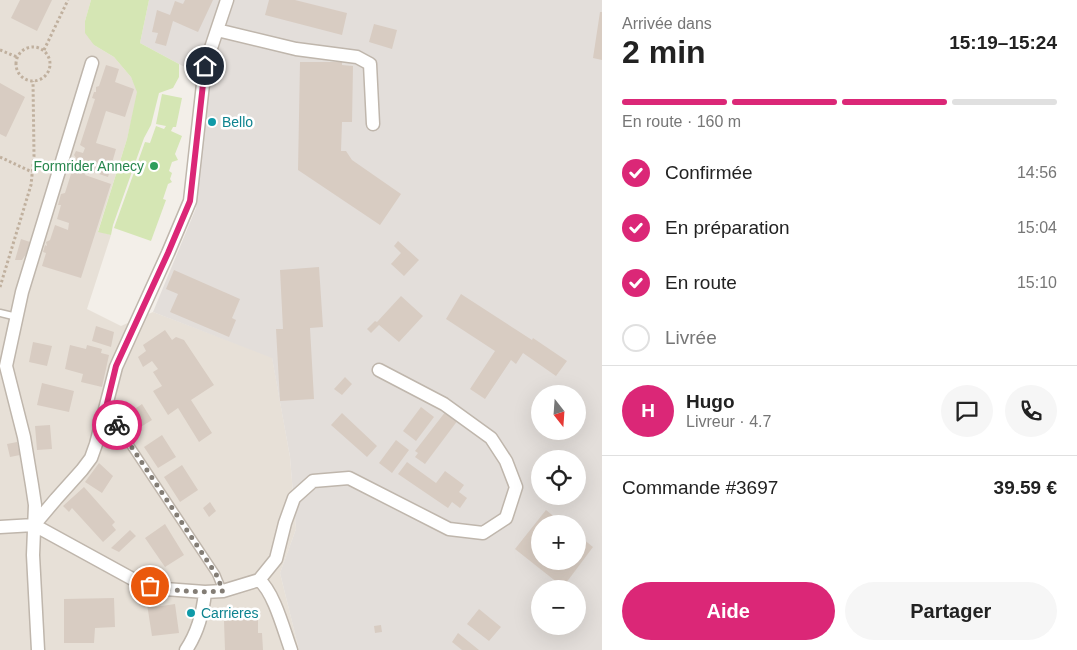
<!DOCTYPE html>
<html lang="fr">
<meta charset="utf-8">
<style>
:root{--surface:#fff;--page:#f6f6f6;--text:#222;--muted:#767676;--line:#e0e0e0;--accent:#db2777}
body{margin:0;font-family:Helvetica,sans-serif;background:var(--page);color:var(--text);height:100vh;display:flex;flex-direction:column;font-size:19px;white-space:nowrap}
*{box-sizing:border-box;margin:0}
p{font-size:16px;color:var(--muted)}
.icon{flex:none;width:28px;height:28px;fill:none;stroke:currentColor;stroke-width:2;stroke-linecap:round;stroke-linejoin:round}
.map{position:relative;flex:1;overflow:hidden}
.drawer{display:flex;flex-direction:column;background:var(--surface);width:475px}
.drawer>*{flex:none}
.needle{width:32px;rotate:163deg}
.controls{position:absolute;left:531px;top:385px;display:grid;gap:10px}
.controls a{display:grid;place-items:center;width:55px;height:55px;border-radius:50%;background:var(--surface);box-shadow:0 5px 20px #0002;font-size:25px}
.pin{position:absolute;display:grid;place-items:center;width:42px;height:42px;color:#fff;margin:-21px;border:2px solid #fff;border-radius:50%;box-shadow:0 1px 5px #0007}
.courier{position:absolute;display:grid;place-items:center;width:50px;height:50px;margin:-25px;border:4px solid #db2777;border-radius:50%;background:#fff;color:#222;box-shadow:0 1px 6px #0007}
.head em{font-style:normal;font-weight:700}
.head div{display:flex;flex-direction:column-reverse}
.head{display:flex;align-items:center;justify-content:space-between;height:85px;padding:0 20px}
h1{font-size:32px;font-weight:700;line-height:38px}
.bar{display:grid;grid-template-columns:repeat(4,1fr);gap:8px 5px;align-content:center;height:60px;padding:0 20px}
.bar i{height:6px;border-radius:4px;background:var(--line)}
.bar .on{background:var(--accent)}
.bar p{grid-column:span 4}
.line{display:flex;align-items:center;gap:12px;padding:0 20px;border-top:1px solid var(--line)}
.line div{flex:1}
.round{display:grid;place-items:center;flex:none;width:52px;height:52px;border-radius:26px;background:var(--page)}
ol{padding:0 20px;list-style:none}
li{display:flex;align-items:center;gap:15px;height:55px}
li p{margin-inline-start:auto}
li .icon{padding:5px;border-radius:50%;background:var(--accent);color:#fff;stroke-width:4}
li:last-child{color:var(--muted)}
li i{width:28px;height:28px;border:2px solid var(--line);border-radius:50%}
.primary-button{display:flex;gap:10px;margin-top:auto;padding:10px 20px}
.primary-button a{flex:1;height:58px;border-radius:30px;background:var(--accent);color:#fff;font-size:20px;font-weight:700;line-height:58px;text-align:center}
.primary-button a+a{background:var(--page);color:var(--text)}
main{display:flex;flex:1;min-height:0}
.map>svg:first-child{display:block}
.residential{fill:#e7e0d7}
.industrial{fill:#e3deda;fill-rule:evenodd}
.green{fill:#d5e6b4}
.building{fill:#d8ccc2}
.lines{fill:none;stroke-linecap:round;stroke-linejoin:round}
.service-casing{stroke:#bfb6ac;stroke-width:9}
.minor-casing{stroke:#bfb6ac;stroke-width:15}
.path{stroke:#c0b09e;stroke-width:3;stroke-dasharray:2.5 2.5;stroke-linecap:butt}
.service{stroke:#fff;stroke-width:6}
.minor{stroke:#fff;stroke-width:12}
.done{stroke:#837d75;stroke-width:5;stroke-dasharray:0 9}
.route{stroke:#db2777;stroke-width:6}
.culture-dot{fill:#0f9aa8;stroke:#fff;stroke-width:2}
.leisure-dot{fill:#2e9e5b;stroke:#fff;stroke-width:2}
.labels{text-anchor:middle;stroke-width:5;stroke-linejoin:round;paint-order:stroke}
.culture-label{font-size:14px;fill:#0d838f;stroke:#fff;text-anchor:start}
.leisure-label{font-size:14px;fill:#27864d;stroke:#fff;text-anchor:end}
</style>
<main>
<div class="map">
<svg width="602" height="650" viewBox="0 0 602 650">
<rect width="100%" height="100%" fill="#f3efe9"/>
<!-- residential -->
<path class="residential" d="M 0,0 L 91,0 L 85,21 L 94,45 L 114,57 L 131,77 L 138,92 L 127,139 L 98,231 L 111,235 L 87,309 L 121,326 L 153,312 L 272,357 L 290,457 L 296,529 L 280,573 L 299,650 L 0,650 Z"/>
<!-- industrial -->
<path class="industrial" d="M 149,0 L 602,0 L 602,650 L 299,650 L 280,573 L 296,529 L 290,457 L 272,358 L 153,312 L 196,208 L 207,79 L 140,43 ZM 540,394 L 578,394 L 578,431 L 540,431 ZM 540,459 L 578,459 L 578,496 L 540,496 ZM 540,524 L 578,524 L 578,561 L 540,561 ZM 540,589 L 578,589 L 578,626 L 540,626 Z"/>
<!-- green -->
<path class="green" d="M 91,0 L 149,0 L 140,43 L 179,64 L 179,77 L 173,88 L 159,93 L 151,125 L 144,138 L 113,225 L 111,235 L 98,232 L 127,139 L 137,92 L 131,77 L 114,57 L 94,45 L 85,33 L 85,21 Z
M 162,94 L 182,98 L 176,127 L 173,127 L 171,131 L 182,136 L 175,154 L 178,160 L 172,162 L 169,171 L 172,173 L 170,179 L 172,182 L 168,184 L 163,199 L 166,200 L 151,241 L 114,228 L 145,142 L 150,143 L 156,126 L 164,129 L 166,126 L 156,124 Z"/>
<!-- building -->
<path class="building" d="M 20,0 L 52,0 L 37,31 L 11,18 Z
M 185,0 L 213,0 L 198,32 L 173,21 L 166,46 L 155,43 L 158,33 L 152,32 L 157,10 L 170,15 L 175,1 L 183,4 Z
M 269,0 L 295,0 L 347,13 L 342,35 L 265,15 Z
M 600,12 L 602,12 L 602,60 L 593,58 Z
M 374,24 L 397,30 L 392,49 L 369,42 Z
M 300,62 L 342,62 L 342,65 L 353,66 L 352,122 L 342,122 L 341,151 L 346,151 L 352,160 L 401,194 L 380,225 L 298,170 Z
M 106,65 L 119,69 L 115,82 L 134,89 L 125,117 L 106,111 L 96,143 L 116,149 L 108,177 L 87,170 L 85,175 L 111,184 L 81,278 L 42,266 L 46,253 L 43,252 L 45,245 L 47,246 L 46,242 L 50,240 L 55,225 L 68,230 L 69,223 L 57,219 L 61,205 L 58,205 L 61,194 L 65,193 L 76,158 L 74,155 L 76,151 L 83,153 L 85,148 L 80,145 L 95,99 L 92,98 L 94,92 L 96,92 L 96,87 L 99,86 Z
M 0,83 L 25,97 L 6,137 L 0,134 Z
M 209,119 L 215,119 L 215,125 L 209,125 Z
M 21,239 L 30,242 L 26,254 L 22,260 L 15,260 Z
M 398,241 L 419,260 L 404,276 L 391,264 L 401,253 L 394,246 Z
M 319,267 L 323,327 L 310,328 L 314,399 L 280,401 L 276,329 L 283,329 L 280,270 Z
M 174,270 L 240,299 L 232,318 L 236,320 L 229,337 L 170,312 L 178,294 L 166,289 Z
M 461,294 L 532,340 L 533,338 L 567,361 L 556,376 L 523,353 L 516,364 L 511,360 L 485,399 L 470,389 L 495,351 L 446,319 Z
M 401,296 L 423,316 L 399,342 L 379,325 L 371,333 L 367,329 L 375,321 L 377,322 Z
M 96,326 L 114,332 L 111,347 L 92,341 Z
M 165,330 L 172,340 L 176,337 L 184,340 L 214,385 L 191,400 L 212,433 L 199,442 L 178,408 L 168,415 L 153,391 L 162,386 L 153,372 L 158,369 L 152,361 L 143,367 L 138,357 L 146,351 L 143,345 Z
M 33,342 L 52,346 L 47,366 L 29,362 Z
M 70,345 L 86,349 L 87,345 L 102,349 L 101,353 L 109,355 L 102,387 L 81,382 L 83,374 L 65,369 Z
M 345,377 L 352,384 L 342,395 L 334,389 Z
M 42,383 L 74,391 L 69,412 L 37,405 Z
M 142,404 L 152,420 L 134,431 L 124,416 Z
M 421,407 L 434,417 L 416,441 L 403,431 Z
M 446,411 L 458,420 L 425,464 L 415,457 L 418,453 L 415,451 Z
M 578,411 L 585,420 L 578,425 Z
M 342,413 L 377,446 L 367,457 L 331,425 Z
M 50,425 L 52,449 L 37,450 L 35,426 Z
M 552,431 L 570,431 L 558,440 Z
M 162,435 L 176,457 L 158,468 L 144,447 Z
M 396,440 L 409,450 L 392,473 L 379,463 Z
M 17,442 L 20,455 L 10,457 L 7,444 Z
M 407,462 L 436,483 L 445,471 L 464,485 L 459,492 L 467,498 L 460,508 L 452,502 L 448,508 L 398,474 Z
M 99,463 L 113,476 L 102,493 L 85,482 Z
M 182,465 L 198,490 L 180,502 L 164,477 Z
M 84,487 L 115,522 L 112,525 L 116,530 L 103,542 L 72,508 L 69,512 L 63,506 Z
M 210,502 L 216,511 L 209,517 L 203,508 Z
M 546,510 L 563,524 L 540,524 L 540,561 L 578,561 L 578,535 L 593,547 L 563,587 L 515,549 Z
M 165,524 L 184,555 L 165,567 L 145,538 Z
M 130,530 L 136,536 L 119,552 L 111,548 Z
M 114,598 L 115,627 L 95,628 L 94,643 L 64,643 L 64,599 Z
M 154,603 L 155,607 L 175,604 L 179,633 L 152,636 L 147,604 Z
M 187,608 L 193,608 L 194,618 L 188,618 Z
M 479,609 L 501,627 L 489,641 L 467,624 Z
M 248,612 L 248,620 L 258,620 L 258,633 L 262,633 L 263,650 L 225,650 L 224,621 L 228,621 L 227,613 Z
M 381,625 L 382,632 L 375,633 L 374,626 Z
M 458,633 L 479,650 L 462,650 L 452,642 Z"/>
<g class="lines">
<!-- service casing -->
<g class="service-casing">
<path id="service" d="M 0,313 L 17,317
M 104,416 L 114,421 L 216,574 L 223,591"/>
</g>
<!-- minor casing -->
<g class="minor-casing">
<path id="minor" d="M 217,30 L 296,49 L 357,57 L 370,64 L 373,124
M 34,525 L 56,499 L 82,470 L 91,458 L 96,444 L 116,367 L 168,253 L 190,201 L 205,66 L 227,0
M 0,527 L 34,525 L 138,582 L 165,589 L 205,592 L 223,591 L 259,580 L 276,559 L 285,523 L 294,498 L 313,481 L 349,478 L 449,529 L 483,533 L 506,518 L 516,487 L 506,461 L 491,438 L 444,404 L 379,370
M 259,580 C 274,592 284,631 291,650
M 38,650 L 33,555 L 35,505 L 32,485 L 24,437 L 6,366 L 22,292 L 92,63
M 186,650 C 198,632 203,613 205,592"/>
</g>
<!-- path -->
<path class="path" d="M16 64a17 17 0 1 1 34 0a17 17 0 1 1-34 0Z
M 0,50 L 17,57
M 44,50 L 68,0
M 0,157 L 32,172
M 0,287 L 31,185 L 34,156 L 33,81"/>
<!-- service -->
<use href="#service" class="service"/>
<!-- minor -->
<use href="#minor" class="minor"/>
</g>
<g class="lines">
<!-- done -->
<path class="done" d="M 117,425 L 216,574 L 223,591 C 199,593 174,591 150,586"/>
<!-- route -->
<path class="route" d="M 117,425 L 114,421 L 104,416 L 116,366 L 168,253 L 190,201 L 205,66"/>
</g>
<!-- markers -->
<g class="culture-dot">
<circle cx="212" cy="122" r="5"/>
<circle cx="191" cy="613" r="5"/>
</g>
<circle class="leisure-dot" cx="154" cy="166" r="5"/>
<g class="labels">
<!-- culture labels -->
<g class="culture-label">
<text x="222" y="127">Bello</text>
<text x="201" y="618">Carrieres</text>
</g>
<!-- leisure labels -->
<g class="leisure-label">
<text x="144" y="171">Formrider Annecy</text>
</g>
</g>
</svg>
<div class="controls">
<a><svg class="needle" viewBox="-14 -14 28 28"><path d="M0-13l5 13h-10z" fill="#e53935"/><path d="M0 13l5-13h-10z" fill="#767676"/></svg></a>
<a><svg class="icon" aria-label="locate" viewBox="0 0 24 24"><circle cx="12" cy="12" r="6"/><path d="M12 2v4M12 18v4M2 12h4M18 12h4"/></svg></a>
<a>+</a>
<a>−</a>
</div>
<div class="pin" style="left:150px;top:586px;background:#ea580c"><svg class="icon" aria-label="bag" viewBox="0 0 24 24"><path d="M5 8h14l-1 12H6zM9 8a3 3 0 0 1 6 0"/></svg></div>
<div class="pin" style="left:205px;top:66px;background:#1f2937"><svg class="icon" aria-label="home" viewBox="0 0 24 24"><path d="M3 11l9-7 9 7M6 9v11h12V9"/></svg></div>
<div class="courier" style="left:117px;top:425px"><svg class="icon" aria-label="bike" viewBox="0 0 24 24"><circle cx="6" cy="16" r="4"/><circle cx="18" cy="16" r="4"/><path d="M6 16l4-8h5l3 8M10 8l3 8H6M13 5h3"/></svg></div>
</div>
<section class="drawer">
<div class="head"><div><h1>2 min</h1><p>Arrivée dans</p></div><em>15:19–15:24</em></div>
<div class="bar"><i class="on"></i><i class="on"></i><i class="on"></i><i></i><p>En route · 160 m</p></div>
<ol>
<li><svg class="icon" aria-label="check" viewBox="0 0 24 24"><path d="M5 12l5 5 9-10"/></svg>Confirmée<p>14:56</p></li>
<li><svg class="icon" aria-label="check" viewBox="0 0 24 24"><path d="M5 12l5 5 9-10"/></svg>En préparation<p>15:04</p></li>
<li><svg class="icon" aria-label="check" viewBox="0 0 24 24"><path d="M5 12l5 5 9-10"/></svg>En route<p>15:10</p></li>
<li><i></i>Livrée</li>
</ol>
<div class="line" style="height:90px"><b class="round" style="background:var(--accent);color:#fff">H</b><div><b>Hugo</b><p>Livreur · 4.7</p></div><a class="round"><svg class="icon" aria-label="chat" viewBox="0 0 24 24"><path d="M4 5h16v11H9l-5 4z"/></svg></a><a class="round"><svg class="icon" aria-label="phone" viewBox="0 0 24 24"><path d="M5 4h4l2 5-3 2q2 4 5 5l2-3 5 2v4C11 20 4 13 5 4z"/></svg></a></div>
<div class="line" style="height:65px"><div>Commande #3697</div><b>39.59 €</b></div>
<div class="primary-button"><a>Aide</a><a>Partager</a></div>
</section>
</main>
